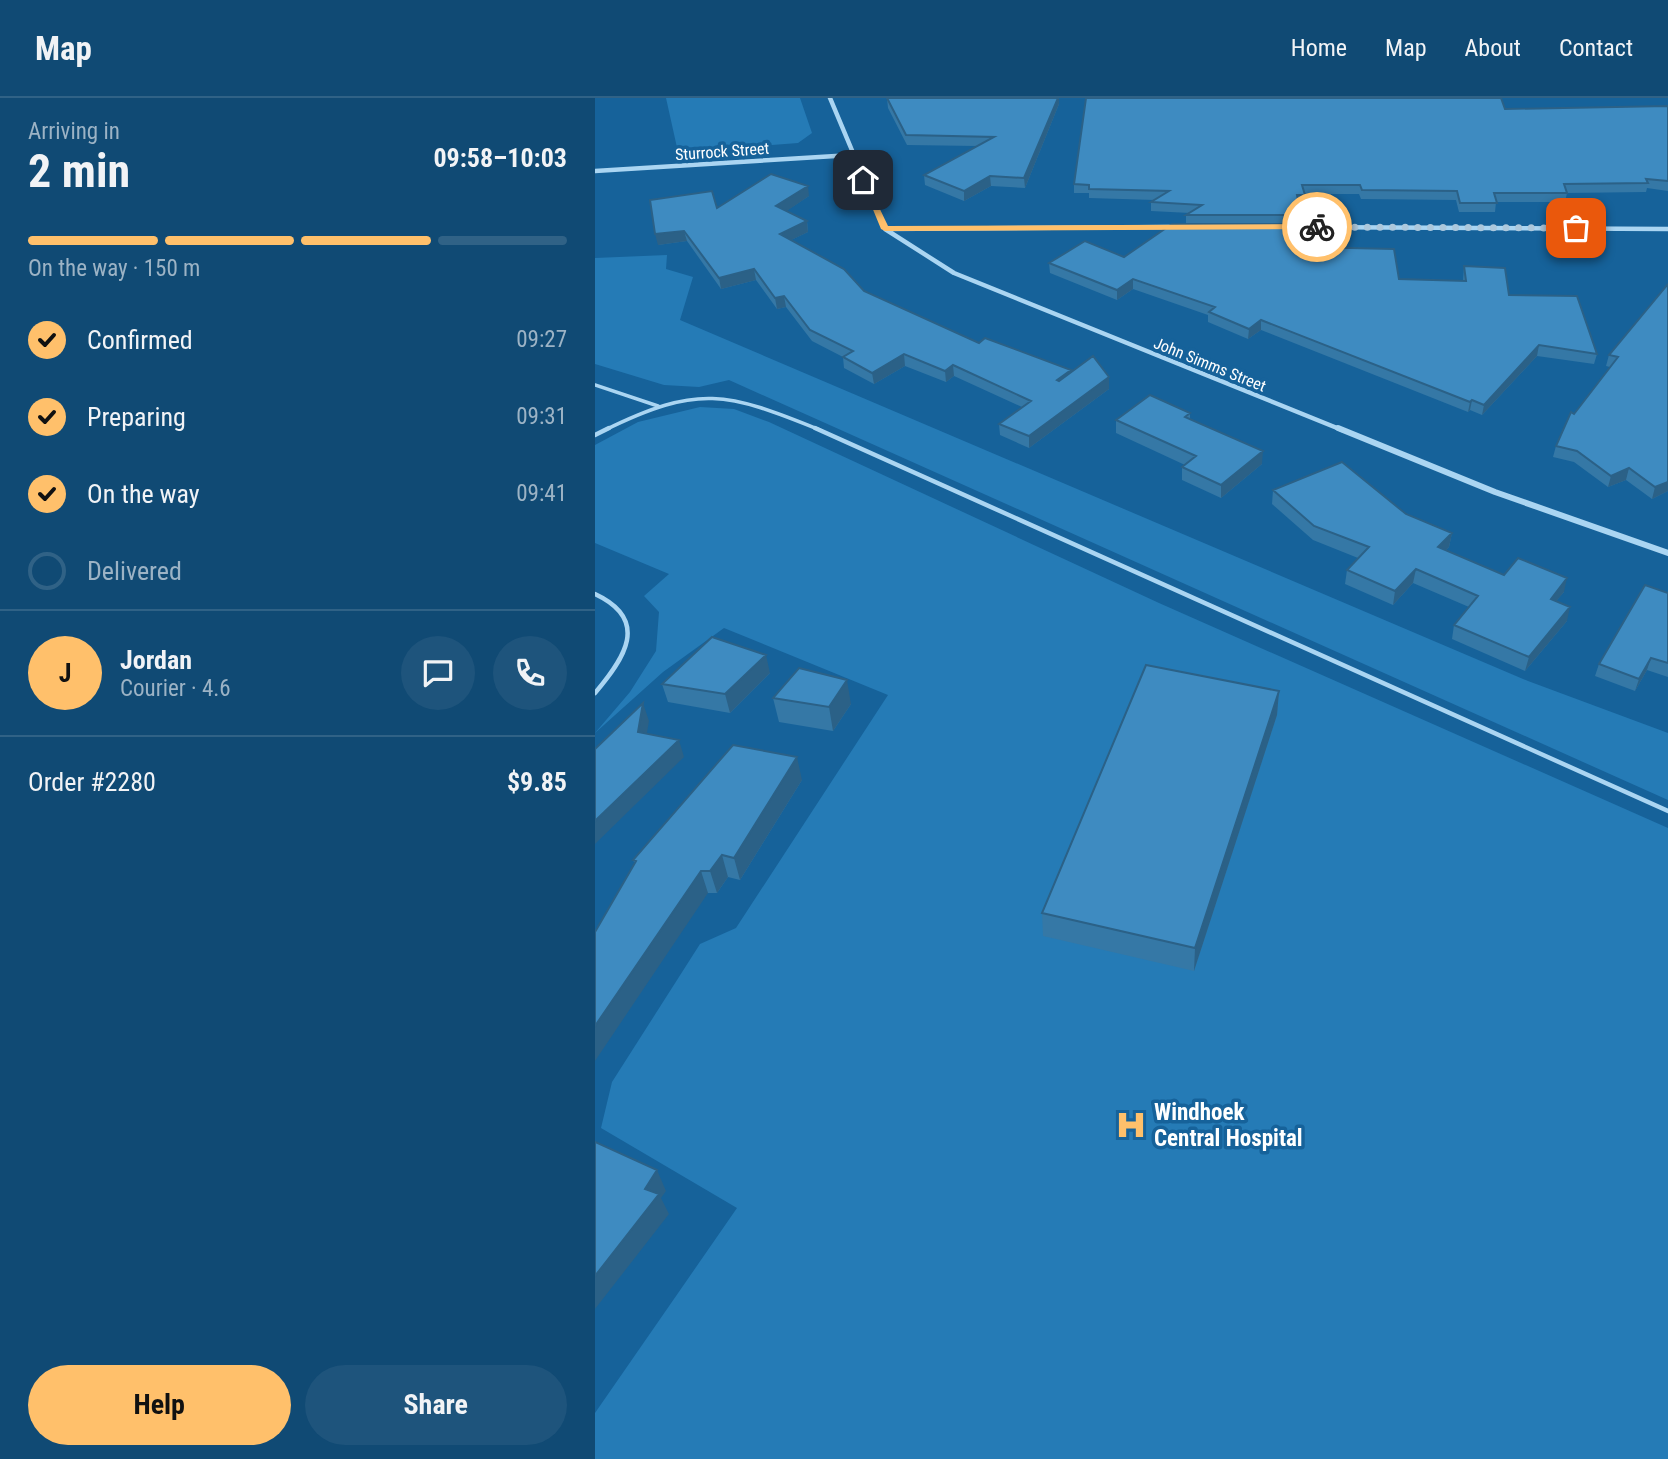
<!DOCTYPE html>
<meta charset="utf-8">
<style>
:root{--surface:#104a74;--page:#1e547c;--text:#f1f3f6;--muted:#9cb3c5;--line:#306286;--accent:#ffc06b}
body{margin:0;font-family:"Roboto Condensed",sans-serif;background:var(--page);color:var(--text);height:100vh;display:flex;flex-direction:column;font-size:26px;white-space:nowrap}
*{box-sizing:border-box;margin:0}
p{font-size:23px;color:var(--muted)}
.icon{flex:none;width:38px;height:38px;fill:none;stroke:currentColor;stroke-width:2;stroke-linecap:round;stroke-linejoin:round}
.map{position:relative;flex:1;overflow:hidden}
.details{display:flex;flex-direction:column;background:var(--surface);width:595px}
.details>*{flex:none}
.pin{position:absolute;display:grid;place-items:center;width:60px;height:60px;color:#fff;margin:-30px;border-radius:14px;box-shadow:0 4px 10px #0006}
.courier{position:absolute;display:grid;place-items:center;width:70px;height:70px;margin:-35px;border:5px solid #ffc06b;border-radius:50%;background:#fff;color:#222;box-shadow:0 2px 9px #0007}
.head em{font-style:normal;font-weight:700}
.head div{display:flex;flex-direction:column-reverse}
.head{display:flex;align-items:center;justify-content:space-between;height:119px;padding:0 28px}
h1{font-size:46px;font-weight:700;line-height:52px}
.bar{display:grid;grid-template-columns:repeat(4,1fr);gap:10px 7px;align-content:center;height:84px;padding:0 28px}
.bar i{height:9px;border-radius:5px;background:var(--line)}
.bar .active{background:var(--accent)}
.bar p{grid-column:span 4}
.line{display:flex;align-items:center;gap:18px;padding:0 28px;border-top:2px solid var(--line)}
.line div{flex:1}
.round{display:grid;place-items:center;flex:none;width:74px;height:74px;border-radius:37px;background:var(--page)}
ol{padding:0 28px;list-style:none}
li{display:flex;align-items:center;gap:21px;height:77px}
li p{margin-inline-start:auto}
li .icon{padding:7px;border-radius:50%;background:var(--accent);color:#111;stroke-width:4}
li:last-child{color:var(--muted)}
li i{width:38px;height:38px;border:4px solid var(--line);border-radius:50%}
.action{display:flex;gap:14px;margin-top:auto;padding:14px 28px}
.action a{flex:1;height:80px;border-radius:42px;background:var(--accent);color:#111;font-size:28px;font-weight:700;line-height:80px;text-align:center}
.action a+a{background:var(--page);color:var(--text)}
header{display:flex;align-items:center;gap:42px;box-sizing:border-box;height:98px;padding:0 35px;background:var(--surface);border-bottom:2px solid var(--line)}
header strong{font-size:33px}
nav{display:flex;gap:38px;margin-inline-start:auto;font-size:24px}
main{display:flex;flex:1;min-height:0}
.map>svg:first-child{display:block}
.green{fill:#257bb6}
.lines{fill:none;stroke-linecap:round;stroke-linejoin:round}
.lane-far1{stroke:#aad5f2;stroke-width:3.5}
.lane{stroke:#aad5f2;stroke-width:4.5}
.street-far1{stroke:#aad5f2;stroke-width:4.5}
.street{stroke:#aad5f2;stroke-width:6}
.wall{fill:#3578a6}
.shaded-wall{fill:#2b6187}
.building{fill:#3e8bc1;stroke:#2b6187;stroke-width:2}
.route{fill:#ffc06b}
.done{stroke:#adc8dc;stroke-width:7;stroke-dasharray:0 12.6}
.labels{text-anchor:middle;stroke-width:7;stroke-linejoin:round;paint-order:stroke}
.far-street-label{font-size:16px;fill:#fff;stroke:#16629a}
.near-poi-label{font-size:23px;font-weight:bold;fill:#fff;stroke:#16629a;text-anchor:start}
</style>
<header>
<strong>Map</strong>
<nav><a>Home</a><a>Map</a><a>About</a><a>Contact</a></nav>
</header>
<main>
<section class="details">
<div class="head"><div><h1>2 min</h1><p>Arriving in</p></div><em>09:58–10:03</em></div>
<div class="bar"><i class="active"></i><i class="active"></i><i class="active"></i><i></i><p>On the way · 150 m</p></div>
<ol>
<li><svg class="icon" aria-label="check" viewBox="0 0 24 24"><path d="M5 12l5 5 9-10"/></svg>Confirmed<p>09:27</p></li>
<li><svg class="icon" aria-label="check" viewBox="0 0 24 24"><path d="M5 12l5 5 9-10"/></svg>Preparing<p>09:31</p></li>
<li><svg class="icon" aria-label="check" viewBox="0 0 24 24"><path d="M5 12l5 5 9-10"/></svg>On the way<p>09:41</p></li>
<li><i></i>Delivered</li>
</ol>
<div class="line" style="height:126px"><b class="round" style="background:var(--accent);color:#111">J</b><div><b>Jordan</b><p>Courier · 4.6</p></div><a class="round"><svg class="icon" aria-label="chat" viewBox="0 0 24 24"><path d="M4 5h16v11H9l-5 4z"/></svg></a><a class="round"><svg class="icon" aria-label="phone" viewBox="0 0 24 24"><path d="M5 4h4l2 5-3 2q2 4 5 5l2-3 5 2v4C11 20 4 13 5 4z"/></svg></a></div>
<div class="line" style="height:91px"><div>Order #2280</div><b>$9.85</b></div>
<div class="action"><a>Help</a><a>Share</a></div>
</section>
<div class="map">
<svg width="1073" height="1361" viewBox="0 0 1073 1361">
<rect width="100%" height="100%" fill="#16629a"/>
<!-- green -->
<path class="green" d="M 71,0 L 205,0 L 217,35 L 203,45 L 83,54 Z
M 72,157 L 71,171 L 98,179 L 85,222 L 933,583 L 1073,635 L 1073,702 L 134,282 L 104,289 L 69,287 L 0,266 L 0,160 Z
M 105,309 L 139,311 L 174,324 L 564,505 L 1073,730 L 1073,1361 L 0,1361 L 0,1315 L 142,1110 L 6,1030 L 17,984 L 105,846 L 141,830 L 293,597 L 129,530 L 68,574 L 0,635 L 35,594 L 61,553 L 64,514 L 49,498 L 74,476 L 0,445 L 0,347 L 43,324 Z"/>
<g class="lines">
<!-- lane-far1 -->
<path class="lane-far1" d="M 0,287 L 63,308
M 10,332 C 104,286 131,294 225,332"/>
<!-- lane -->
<path class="lane" d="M 220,330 L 1073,713
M 0,337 L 14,330
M 0,496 C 56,522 29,561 0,595"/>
<!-- street-far1 -->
<path class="street-far1" d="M 235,0 L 290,131 L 359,175 L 747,332
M 0,73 L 257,57
M 700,129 L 1073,131
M 291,131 L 580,129"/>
<!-- street -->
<path class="street" d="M 743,330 L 900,394 L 1073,455"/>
</g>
<!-- wall -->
<path class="wall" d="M 292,0 L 464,0 L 464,6 L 430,90 L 396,88 L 369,103 L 330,87 L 329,77 L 382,48 L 312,47 L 293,10 Z
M 1073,8 L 1073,93 L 1052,90 L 1051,94 L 972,95 L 970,104 L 901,104 L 900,114 L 864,114 L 861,102 L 766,101 L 764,96 L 710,96 L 709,106 L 704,106 L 706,117 L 705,126 L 712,149 L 804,181 L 868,183 L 869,168 L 914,197 L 1002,256 L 999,266 L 942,258 L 887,317 L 875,312 L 873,314 L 666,232 L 653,241 L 613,224 L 613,217 L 538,191 L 522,202 L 455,175 L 454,165 L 529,159 L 591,126 L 591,117 L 595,115 L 556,113 L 556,104 L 560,102 L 494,100 L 494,95 L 479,95 L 479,86 L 910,11 Z
M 214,98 L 191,113 L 212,123 L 213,134 L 196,142 L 269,193 L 384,245 L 476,274 L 514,279 L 514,291 L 434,350 L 405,337 L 404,326 L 427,309 L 359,278 L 351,284 L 310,268 L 279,286 L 249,270 L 248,259 L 217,243 L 191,209 L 182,211 L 161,182 L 126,191 L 92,143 L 63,147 L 122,110 Z
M 1073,186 L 1073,393 L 1057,401 L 1031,382 L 1013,389 L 979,364 L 958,359 L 961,348 L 979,316 L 1015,269 L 1011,268 L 1014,257 Z
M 595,315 L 595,321 L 667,366 L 626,400 L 587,382 L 587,369 L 590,367 L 521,335 L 521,322 Z
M 678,392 L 811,416 L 857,435 L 854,449 L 851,452 L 909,477 L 969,494 L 961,503 L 972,523 L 930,573 L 857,541 L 859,527 L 874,509 L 818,485 L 798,507 L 750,486 L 752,472 L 763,460 L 718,442 L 677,406 Z
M 1073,495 L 1073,579 L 1052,572 L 1040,593 L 1000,578 L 1004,566 Z
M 175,575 L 135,615 L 73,604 L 67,586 Z
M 684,593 L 682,617 L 599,873 L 448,838 L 447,815 Z
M 178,600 L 256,606 L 238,633 L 184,624 Z
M 207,682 L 145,782 L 133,779 L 122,795 L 113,795 L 40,766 L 38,762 Z"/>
<!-- shaded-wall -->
<path class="shaded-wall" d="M 463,0 L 464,0 L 464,6 L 430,90 L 429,80 Z
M 395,78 L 396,88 L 369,103 L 369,93 Z
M 213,88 L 214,98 L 183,119 L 181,108 Z
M 212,123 L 213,134 L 186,147 L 185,136 Z
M 89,133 L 92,143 L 63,147 L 60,136 Z
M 159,171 L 161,182 L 126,191 L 124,180 Z
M 538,181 L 538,191 L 522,202 L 522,192 Z
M 189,198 L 191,209 L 182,211 L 180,200 Z
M 666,222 L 666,232 L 653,241 L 654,231 Z
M 944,247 L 942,258 L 887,317 L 889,307 Z
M 309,256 L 310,268 L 279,286 L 277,275 Z
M 358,267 L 359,278 L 351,284 L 350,273 Z
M 514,279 L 514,291 L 434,350 L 434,338 Z
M 877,302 L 875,312 L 873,314 L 875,304 Z
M 668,353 L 667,366 L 626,400 L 626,387 Z
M 1034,370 L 1031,382 L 1013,389 L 1016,378 Z
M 1073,384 L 1073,393 L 1057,401 L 1060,389 Z
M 857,435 L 854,449 L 841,463 L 843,449 Z
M 821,471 L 818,485 L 798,507 L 800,493 Z
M 972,480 L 969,494 L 952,514 L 956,501 Z
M 975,509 L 972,523 L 930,573 L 934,559 Z
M 171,557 L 175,575 L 135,615 L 130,596 Z
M 1056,560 L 1052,572 L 1040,593 L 1044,581 Z
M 252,582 L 256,606 L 238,633 L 234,609 Z
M 684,593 L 682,617 L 599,873 L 600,850 Z
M 48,605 L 54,623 L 49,652 L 43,634 Z
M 84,642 L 89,659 L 0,746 L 0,723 Z
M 202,659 L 207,682 L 145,782 L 139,760 Z
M 127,757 L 133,779 L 122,795 L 115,773 Z
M 106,773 L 113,795 L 0,963 L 0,928 Z
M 62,1072 L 71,1093 L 66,1100 L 74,1116 L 0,1211 L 0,1178 Z"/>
<!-- building -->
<path class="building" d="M 292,0 L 463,0 L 429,80 L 395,78 L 369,93 L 329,77 L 399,39 L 311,37 Z
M 491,0 L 906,0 L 910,11 L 1073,8 L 1073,83 L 1051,81 L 1053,85 L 969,86 L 972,95 L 899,95 L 902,105 L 865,105 L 862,93 L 767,92 L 765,87 L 707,87 L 710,97 L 702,97 L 706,117 L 591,117 L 607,107 L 556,104 L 574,93 L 494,91 L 494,87 L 479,86 Z
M 176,76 L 213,88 L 181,108 L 212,123 L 185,136 L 249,171 L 269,193 L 384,245 L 390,240 L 476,272 L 462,282 L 464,283 L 498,258 L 514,279 L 434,338 L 404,326 L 436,303 L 358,267 L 350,273 L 309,256 L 277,275 L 248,259 L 258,253 L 215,232 L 189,198 L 180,200 L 159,171 L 124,180 L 89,133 L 60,136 L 55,102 L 117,93 L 122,110 Z
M 577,126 L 708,126 L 712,149 L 799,151 L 804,181 L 871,183 L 869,168 L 910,170 L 914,197 L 982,198 L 1002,256 L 944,247 L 889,307 L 877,302 L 875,304 L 666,222 L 654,231 L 614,214 L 620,209 L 538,181 L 522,192 L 454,165 L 490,143 L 529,159 Z
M 1073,186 L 1073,384 L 1060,389 L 1034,370 L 1016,378 L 982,353 L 961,348 L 976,314 L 979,316 L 1023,259 L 1014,257 Z
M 555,297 L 595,315 L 590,319 L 668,353 L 626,387 L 587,369 L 601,358 L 521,322 Z
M 747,364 L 811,416 L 857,435 L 843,449 L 909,477 L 923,460 L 972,480 L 956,501 L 975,509 L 934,559 L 859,527 L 883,498 L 821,471 L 800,493 L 752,472 L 774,449 L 719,428 L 678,392 Z
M 1050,487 L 1073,495 L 1073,565 L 1056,560 L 1044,581 L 1004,566 Z
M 117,539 L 171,557 L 130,596 L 67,586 Z
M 551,567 L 684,593 L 600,850 L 447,815 Z
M 204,570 L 252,582 L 234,609 L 178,600 Z
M 48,605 L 43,634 L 84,642 L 0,723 L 0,651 Z
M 138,647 L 202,659 L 139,760 L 127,757 L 115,773 L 106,773 L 0,928 L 0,834 L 41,763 L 38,762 Z
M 0,1044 L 62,1072 L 50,1091 L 64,1096 L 0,1178 Z"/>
<!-- route -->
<path class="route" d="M 265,80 L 271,82 L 293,128 L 722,126 L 726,129 L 722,131 L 290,133 L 286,131 Z"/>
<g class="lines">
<!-- done -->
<path class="done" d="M 722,129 L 981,130"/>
</g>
<!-- icons -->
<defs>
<g id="hospital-bare" transform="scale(2.415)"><path d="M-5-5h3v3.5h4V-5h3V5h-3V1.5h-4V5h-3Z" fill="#ffc06b" stroke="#16629a" stroke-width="2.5" paint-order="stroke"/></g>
</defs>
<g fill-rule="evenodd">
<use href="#hospital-bare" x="536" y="1027"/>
</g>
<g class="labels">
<!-- far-street labels -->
<g class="far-street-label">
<text transform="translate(127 53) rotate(-4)" y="6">Sturrock Street</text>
<text transform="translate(615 266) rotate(22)" y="6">John Simms Street</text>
</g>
<!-- near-poi labels -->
<g class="near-poi-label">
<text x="559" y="1022">Windhoek<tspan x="559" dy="26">Central Hospital</tspan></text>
</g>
</g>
</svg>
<div class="pin" style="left:981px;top:130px;background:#ea580c"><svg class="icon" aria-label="bag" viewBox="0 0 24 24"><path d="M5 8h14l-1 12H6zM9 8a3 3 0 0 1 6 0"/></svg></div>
<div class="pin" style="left:268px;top:82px;background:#1f2937"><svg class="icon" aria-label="home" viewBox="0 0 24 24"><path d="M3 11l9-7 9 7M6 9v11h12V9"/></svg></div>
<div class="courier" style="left:722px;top:129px"><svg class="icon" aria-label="bike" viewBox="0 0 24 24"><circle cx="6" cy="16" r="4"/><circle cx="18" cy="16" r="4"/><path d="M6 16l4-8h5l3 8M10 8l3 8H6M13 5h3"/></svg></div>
</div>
</main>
